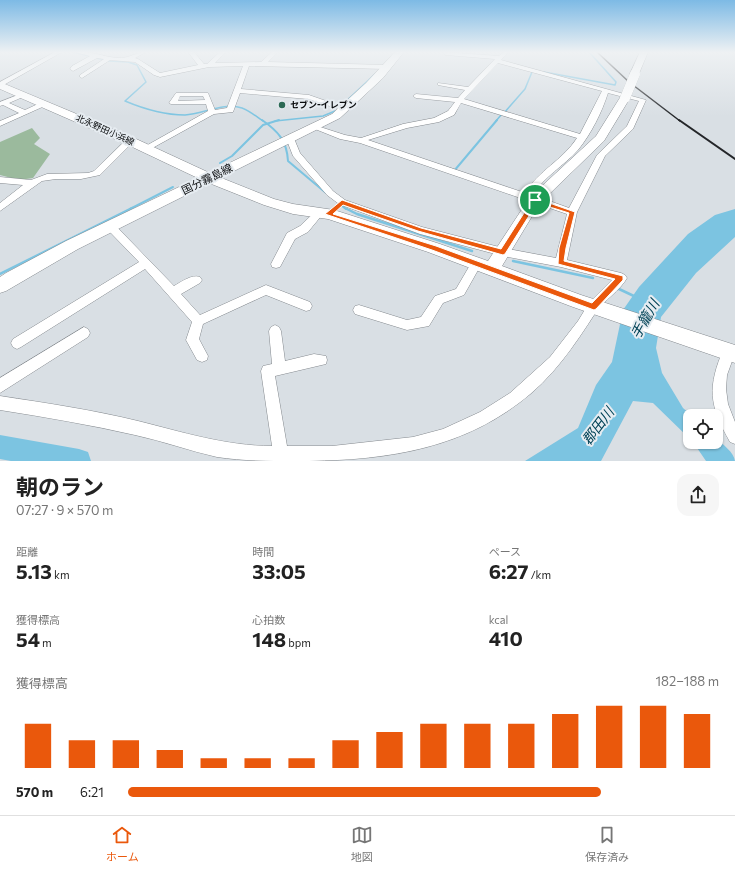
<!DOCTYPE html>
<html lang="ja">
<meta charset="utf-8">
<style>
:root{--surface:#fff;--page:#f6f6f6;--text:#222;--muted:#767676;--line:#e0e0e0;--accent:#ea580c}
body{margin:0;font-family:Commissioner,"Noto Sans JP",sans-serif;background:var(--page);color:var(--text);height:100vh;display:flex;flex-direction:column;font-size:15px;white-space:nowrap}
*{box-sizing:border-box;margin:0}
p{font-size:13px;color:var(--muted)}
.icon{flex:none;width:22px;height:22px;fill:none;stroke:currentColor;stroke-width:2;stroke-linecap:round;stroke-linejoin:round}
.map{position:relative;height:461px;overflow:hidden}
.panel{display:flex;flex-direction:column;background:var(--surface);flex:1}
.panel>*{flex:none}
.fabs{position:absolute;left:683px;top:409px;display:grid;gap:8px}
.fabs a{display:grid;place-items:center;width:40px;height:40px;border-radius:8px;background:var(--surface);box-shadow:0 1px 3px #0004;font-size:20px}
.pin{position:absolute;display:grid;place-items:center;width:34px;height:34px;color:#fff;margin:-17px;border:2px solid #fff;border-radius:50%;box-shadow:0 1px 4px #0007}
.round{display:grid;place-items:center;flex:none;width:42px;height:42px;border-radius:12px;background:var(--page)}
.overview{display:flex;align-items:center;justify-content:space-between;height:68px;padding:0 16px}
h1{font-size:22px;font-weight:700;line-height:30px}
.metrics{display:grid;grid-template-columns:repeat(3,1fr);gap:6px;height:68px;padding:4px 16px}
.metrics div{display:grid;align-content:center}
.metrics b{font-size:20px;font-weight:700}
.metrics small{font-size:11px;font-weight:400}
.metrics p{font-size:11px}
.chart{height:112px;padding:8px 16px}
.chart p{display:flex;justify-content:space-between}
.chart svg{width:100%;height:72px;margin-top:4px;stroke:var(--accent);stroke-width:6}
ul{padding:0 16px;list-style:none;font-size:13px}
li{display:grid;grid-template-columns:64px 48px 1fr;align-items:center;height:30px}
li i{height:10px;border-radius:5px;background:var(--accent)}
.tab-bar{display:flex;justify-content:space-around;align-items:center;height:56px;border-top:1px solid var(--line);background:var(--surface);font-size:11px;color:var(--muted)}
.tab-bar a{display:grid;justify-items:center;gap:2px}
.tab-bar .selected{color:var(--accent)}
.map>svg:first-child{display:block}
</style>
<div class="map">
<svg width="735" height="461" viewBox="0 0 735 461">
<rect width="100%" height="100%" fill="#d9dfe4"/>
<polygon fill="#9bba9d" points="32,128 40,138 34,144 50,154 33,178 19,180 0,175 0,142"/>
<g fill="#7cc4e1">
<polygon points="735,209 735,237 696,273 661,317 656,348 662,373 683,408 692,416 690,416 690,439 653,403 633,401 601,461 525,461 578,428 596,385 612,362 623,310 639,287 688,234 715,215"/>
<path d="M716,438C722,444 734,452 735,461H706L693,442H716Z"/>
</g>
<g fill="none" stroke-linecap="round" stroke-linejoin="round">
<g stroke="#7cc4e1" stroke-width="1.5">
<path d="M73,52L109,61L128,62L137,65L146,82L125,101C144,109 164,115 185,115C203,114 224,102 242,108C250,111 257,117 263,121"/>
<polyline points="544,72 615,85 616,82 589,52"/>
<polyline points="342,105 375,74"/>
<polyline points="504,113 525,89 532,72"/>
<polyline points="275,121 323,116 335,111"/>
<polyline points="496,121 501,115"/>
</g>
<g stroke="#7cc4e1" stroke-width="2">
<path d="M262,120C278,131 287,141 288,161L326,193"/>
<polyline points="220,163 232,156 263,125 279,120"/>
<polyline points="454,171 497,120"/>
<polyline points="338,203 346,209"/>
<polyline points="130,209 173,187"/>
</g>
<g stroke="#7cc4e1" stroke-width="2.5">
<polyline points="345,208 357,214 472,251"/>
<polyline points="513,261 593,278"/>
<polyline points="0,274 132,208"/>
<polyline points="619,289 636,297"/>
</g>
<polygon fill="#7cc4e1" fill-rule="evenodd" points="0,435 79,449 88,452 91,461 11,461 0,459"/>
<g stroke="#84898e" stroke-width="1">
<g id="street">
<polygon points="55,52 62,52 0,87 0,82"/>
<path d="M75,52C90,50 103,57 118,58C128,59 136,52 146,52L135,58L138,59L160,73L198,65L188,52H194L204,64H207L220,52H226L215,63L261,62L272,52H278L268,62L388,65L391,67L388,69L249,66L241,89L309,95L349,109L345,111L308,99L240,93L233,112L214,114L147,151L143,149L144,147L208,111L206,104H171L169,103L176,93H208L215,110L227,108L243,66L209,67L160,77L154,75L135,62L110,60L82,78L80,77V75L104,59L97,58L73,71L70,69L72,66L90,56ZM180,96H203L205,100L178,101Z"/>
<path d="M443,52L499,56L503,52H509L501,60L646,100L633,129L605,156L577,212L567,260L621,273L625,275L627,278C620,291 604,300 596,312C574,346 552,379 519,403C453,453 374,461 295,461C269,461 243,461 217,457C190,451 163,441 135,435C91,425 45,417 0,410V396C46,403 93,410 138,421C182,432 226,446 272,446L261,371L263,366L272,364L269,331L271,327L275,325L279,327L281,331L285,361L314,354L326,356L327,360L326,364L275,376L287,446H332L413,437L443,429L480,412L510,393L550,357L578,321L589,303L612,280L561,267L503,256L420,234L339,204L327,195L293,156L286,138L287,136H293L300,153L333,191L345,200L422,227L503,248L556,258L567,214L360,143L340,139L310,127L314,125L345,135L361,138L403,124L434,118L448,111L455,102L416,98L413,96L416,94L458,98L465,90L438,85V83L468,87L495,59L446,55ZM498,63L602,91L580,134L464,99ZM608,93L639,101L627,126L597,155L569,208L533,195C544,176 564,166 578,150C591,134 602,112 608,93ZM461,103L577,138C563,160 538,171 525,193L368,140L407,128L439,122L454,115Z"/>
<polygon points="23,93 26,95 25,96 9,103 25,110 42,102 45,102 49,104 0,126 0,121 19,113 3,105 0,106 0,102"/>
<polygon points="127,139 133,139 134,141 100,175 81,179 56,179 42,181 0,211 0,203 23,185 0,183 0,177 31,180 47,174 88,173 94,171"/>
<polygon points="319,210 324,213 322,215 308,232 295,239 280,267 276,268 272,267 271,264 287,233 300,226 316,211"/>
<path d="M110,222L113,223L174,286C181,282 192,274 200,277L202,280L200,283L181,294L200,315L266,285L310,302L312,306L310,310L306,311L266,295L203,324L199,339L208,356L207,360L202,362L197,360L186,340L192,322L145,269L21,347L17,349L13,347L11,343L13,339L139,262L107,229L105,226L107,223Z"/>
<polygon points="477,259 481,260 482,263 464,295 443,303 429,326 407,330 355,314 353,310 355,306 359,305 407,320 421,317 435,296 456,289 473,260"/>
<polygon points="84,327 88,329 90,333 88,337 0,393 0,378"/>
<path d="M729,346L734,348L735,353L727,375L726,389L728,404L735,422V444L730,442C709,405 707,387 724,348Z"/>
</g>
</g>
<g stroke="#84898e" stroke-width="1">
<g id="secondary">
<polygon points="640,52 648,52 638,76 632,76 630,74"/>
<polygon points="0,82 134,138 214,175 274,199 293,204 334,210 440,244 488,261 530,197 596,136 621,96 629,96 630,98 604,141 540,203 502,266 581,295 735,345 735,363 573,307 428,252 328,219 293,214 264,205 204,181 126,144 0,89"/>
</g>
</g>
<g stroke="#84898e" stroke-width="1">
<polygon id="primary" points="395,52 404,52 383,78 340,118 78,249 6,291 0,293 0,277 6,273 66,241 332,114 366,83"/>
</g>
<use href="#street" fill="#fff" fill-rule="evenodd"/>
<use href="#secondary" fill="#fff" fill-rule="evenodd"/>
<use href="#primary" fill="#fff" fill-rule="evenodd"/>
<polyline stroke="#242629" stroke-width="1.5" points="597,52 629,82 680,121"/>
<polyline stroke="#242629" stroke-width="2" points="679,120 735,159"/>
<g stroke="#84898e" stroke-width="10" stroke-linecap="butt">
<polyline id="secondary-bridge" points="625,98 635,74"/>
</g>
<use href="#secondary-bridge" stroke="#fff" stroke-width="10"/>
</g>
<linearGradient id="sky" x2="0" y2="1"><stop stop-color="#7dbae5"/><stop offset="0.45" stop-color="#eef1f3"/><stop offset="1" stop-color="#eef1f3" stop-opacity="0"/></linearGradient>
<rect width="735" height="116" fill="url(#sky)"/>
<path fill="#ea580c" stroke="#fff" fill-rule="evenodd" d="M535,198L575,212L566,248L564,261L623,276V280L596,309L594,310L432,250L325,214L342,200L421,228L501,249L533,199ZM537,203L569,213L559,248L558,264L615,279L592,303L436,246L333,214L343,205L418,231L503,255L505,254Z"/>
<circle fill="#2d6a55" stroke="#e6ecf1" stroke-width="1.5" cx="282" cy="105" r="4"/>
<g text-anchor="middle" stroke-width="4" stroke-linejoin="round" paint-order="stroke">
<g font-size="9" font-weight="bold" fill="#0a0c0e" stroke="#e6ecf1" text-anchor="start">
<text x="290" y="108">セブン-イレブン</text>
</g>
<g font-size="9" fill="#0a0c0e" stroke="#e6ecf1">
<text transform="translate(105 130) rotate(24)" y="3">北永野田小浜線</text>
</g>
<g font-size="11" fill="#0a0c0e" stroke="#e6ecf1">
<text transform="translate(207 179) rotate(-26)" y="4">国分霧島線</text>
</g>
<g font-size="14" font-style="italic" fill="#004256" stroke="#e6ecf1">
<text transform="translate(645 319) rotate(-60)" y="5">手籠川</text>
<text transform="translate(598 426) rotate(-53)" y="5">郡田川</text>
</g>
</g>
</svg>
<div class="fabs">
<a><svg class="icon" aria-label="locate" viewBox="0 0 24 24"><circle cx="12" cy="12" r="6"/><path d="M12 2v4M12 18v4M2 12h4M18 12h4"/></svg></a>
</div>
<div class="pin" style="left:535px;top:200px;background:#1e9e55"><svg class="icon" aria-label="arrive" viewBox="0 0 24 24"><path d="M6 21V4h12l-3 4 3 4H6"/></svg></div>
</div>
<section class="panel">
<div class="overview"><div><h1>朝のラン</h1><p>07:27 · 9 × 570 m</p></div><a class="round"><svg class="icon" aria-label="share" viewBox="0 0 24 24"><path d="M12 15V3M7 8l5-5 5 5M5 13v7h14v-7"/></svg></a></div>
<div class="metrics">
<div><p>距離</p><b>5.13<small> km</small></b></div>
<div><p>時間</p><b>33:05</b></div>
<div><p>ペース</p><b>6:27<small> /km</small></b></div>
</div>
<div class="metrics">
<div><p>獲得標高</p><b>54<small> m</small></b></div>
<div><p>心拍数</p><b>148<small> bpm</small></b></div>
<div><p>kcal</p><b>410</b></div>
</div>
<div class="chart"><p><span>獲得標高</span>182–188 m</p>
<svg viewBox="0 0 160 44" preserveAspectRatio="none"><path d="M5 44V17M15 44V27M25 44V27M35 44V33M45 44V38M55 44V38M65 44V38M75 44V27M85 44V22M95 44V17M105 44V17M115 44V17M125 44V11M135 44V6M145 44V6M155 44V11"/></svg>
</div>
<ul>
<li><b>570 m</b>6:21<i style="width:80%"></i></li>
</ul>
</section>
<nav class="tab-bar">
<a class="selected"><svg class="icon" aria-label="home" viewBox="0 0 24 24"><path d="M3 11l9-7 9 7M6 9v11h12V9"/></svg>ホーム</a>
<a><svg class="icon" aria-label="map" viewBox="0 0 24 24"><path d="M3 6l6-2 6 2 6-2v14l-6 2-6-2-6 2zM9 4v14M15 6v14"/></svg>地図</a>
<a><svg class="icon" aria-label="saved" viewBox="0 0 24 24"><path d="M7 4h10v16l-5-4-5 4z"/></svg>保存済み</a>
</nav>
